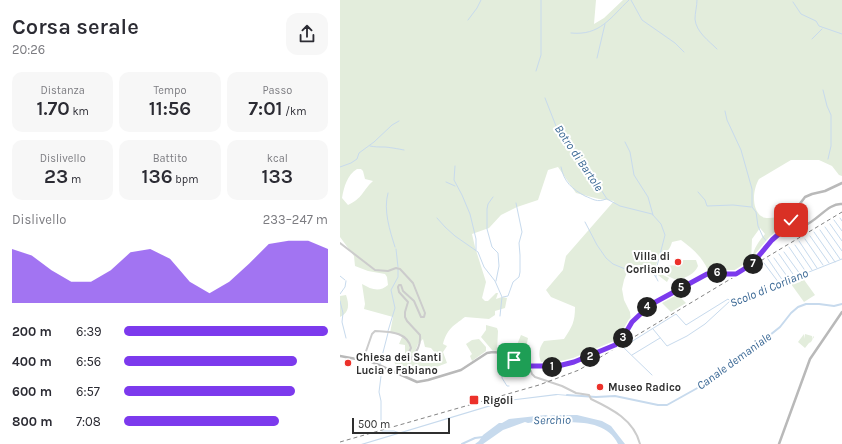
<!DOCTYPE html>
<html lang="it">
<meta charset="utf-8">
<style>
:root{--surface:#fff;--page:#f7f7f7;--text:#2b2b33;--muted:#7c7c81;--accent:#7c3aed}
body{margin:0;font-family:Karla,sans-serif;background:var(--page);color:var(--text);height:100vh;display:flex;flex-direction:column;font-size:15px;white-space:nowrap}
*{box-sizing:border-box;margin:0}
p{font-size:13px;color:var(--muted)}
.icon{flex:none;width:22px;height:22px;fill:none;stroke:currentColor;stroke-width:2;stroke-linecap:round;stroke-linejoin:round}
.map{position:relative;flex:1;overflow:hidden}
.details{display:flex;flex-direction:column;background:var(--surface);width:340px}
.details>*{flex:none}
.scale{position:absolute;left:12px;bottom:10px;width:98px;box-sizing:border-box;padding-left:4px;border:2px solid #2f2f2f;border-top:0;font-size:11px;line-height:14px;white-space:nowrap;color:#2f2f2f;-webkit-text-stroke:3px #fff;paint-order:stroke}
.pin{position:absolute;display:grid;place-items:center;width:34px;height:34px;color:#fff;margin:-17px;border-radius:8px;box-shadow:0 2px 6px #0006}
.km{position:absolute;width:20px;height:20px;margin:-10px;border-radius:50%;background:#222;color:#fff;font-size:11px;line-height:20px;text-align:center}
.round{display:grid;place-items:center;flex:none;width:42px;height:42px;border-radius:12px;background:var(--page)}
.headline{display:flex;align-items:center;justify-content:space-between;height:68px;padding:0 12px}
h1{font-size:22px;font-weight:600;line-height:30px}
.stats{display:grid;grid-template-columns:repeat(3,1fr);gap:6px;height:68px;padding:4px 12px}
.stats div{display:grid;align-content:center;border-radius:10px;background:var(--page);text-align:center}
.stats b{font-size:20px;font-weight:600}
.stats small{font-size:11px;font-weight:400}
.stats p{font-size:11px}
.chart{height:112px;padding:8px 12px}
.chart p{display:flex;justify-content:space-between}
.chart svg{width:100%;height:72px;margin-top:4px;fill:var(--accent);opacity:.7}
ul{padding:0 12px;list-style:none;font-size:13px}
li{display:grid;grid-template-columns:64px 48px 1fr;align-items:center;height:30px}
li i{height:10px;border-radius:5px;background:var(--accent)}
main{display:flex;flex:1;min-height:0}
.map>svg:first-child{display:block}
</style>
<main>
<section class="details">
<div class="headline"><div><h1>Corsa serale</h1><p>20:26</p></div><a class="round"><svg class="icon" aria-label="share" viewBox="0 0 24 24"><path d="M12 15V3M7 8l5-5 5 5M5 13v7h14v-7"/></svg></a></div>
<div class="stats">
<div><p>Distanza</p><b>1.70<small> km</small></b></div>
<div><p>Tempo</p><b>11:56</b></div>
<div><p>Passo</p><b>7:01<small> /km</small></b></div>
</div>
<div class="stats">
<div><p>Dislivello</p><b>23<small> m</small></b></div>
<div><p>Battito</p><b>136<small> bpm</small></b></div>
<div><p>kcal</p><b>133</b></div>
</div>
<div class="chart"><p><span>Dislivello</span>233–247 m</p>
<svg viewBox="0 0 160 44" preserveAspectRatio="none"><path d="M0 44V11L10 15L20 24L30 31L40 31L50 24L60 13L70 11L80 17L90 31L100 38L110 31L120 20L130 8L140 6L150 6L160 11V44z"/></svg>
</div>
<ul>
<li><b>200 m</b>6:39<i style="width:100%"></i></li>
<li><b>400 m</b>6:56<i style="width:85%"></i></li>
<li><b>600 m</b>6:57<i style="width:84%"></i></li>
<li><b>800 m</b>7:08<i style="width:76%"></i></li>
</ul>
</section>
<div class="map">
<svg width="502" height="444" viewBox="0 0 502 444">
<rect width="100%" height="100%" fill="#fff"/>
<g fill="#e3eddc" fill-rule="evenodd">
<path d="M0,0H256L254,24L264,18L283,0H502V176L499,175L492,166L479,160H451L419,179C413,189 411,208 421,216C425,219 431,218 437,217L446,224L437,231L435,236L413,262C411,252 418,242 425,234L420,228L412,239L411,263C391,274 390,274 368,270C362,257 352,248 341,240L332,242C329,254 320,255 316,265L321,274L329,278L327,282L314,272L311,265H290L284,280L282,289L284,300L290,312L291,322L281,340L273,345L237,360L228,362L219,361L201,362C198,354 199,348 204,341L224,339C232,327 235,322 235,307L211,297L206,290L223,270L226,256L274,201L259,199L236,193L218,167L208,170L198,200L177,207L161,215L149,228L132,234L135,247L146,282L142,298L145,301H148L156,293H158L156,299L162,297L167,298L165,308L155,311V315L149,319L125,317C113,326 107,329 103,344L107,346L103,352L107,363L78,374L71,373L56,366L54,361L65,359V345L59,344L62,337L57,334L50,333L53,317L24,309L25,304L22,284C31,289 39,293 48,285L47,277L45,274L28,271L15,266L14,256L0,237ZM17,169H21L23,171L25,179L33,181C23,190 22,199 8,205L2,198C4,187 7,175 17,169ZM83,339L85,347L91,348L96,354L82,360L75,352L78,344Z"/>
<path d="M343,260H356L358,266C355,274 345,278 338,280C329,278 324,274 320,266L342,265Z"/>
<polygon points="462,277 475,295 464,302 451,284"/>
<polygon points="335,292 346,303 331,312 320,301"/>
<path d="M6,295C9,304 10,312 0,317V296Z"/>
<polygon points="146,325 157,328 158,331 157,351 152,350 141,337 146,330"/>
<polygon points="464,334 464,339 465,334 472,336 472,340 473,336 474,337 471,342 469,343 465,348 458,342"/>
<polygon points="181,335 188,338 184,358 179,356 182,349 176,347"/>
<polygon points="139,339 146,347 146,351 132,361 130,356 132,354 126,344 132,340"/>
</g>
<g fill="#c7daed">
<polygon points="216,394 229,395 229,396 218,395 168,401 25,444 21,444 167,400"/>
<path d="M206,415L208,416L207,418H209V416L214,415H237L262,421L271,426L285,444H278C266,419 233,422 210,423C203,423 195,422 188,423L185,422L163,430L143,444H135L139,441L143,435L159,423H162L169,419Z"/>
</g>
<g fill="none" stroke-linecap="round" stroke-linejoin="round">
<g stroke="#c7daed" stroke-width="1">
<polyline points="291,0 302,20 335,43 344,52"/>
<path d="M357,0C357,6 355,13 355,19C356,32 369,41 377,49"/>
<polyline points="453,2 461,14 476,21 479,26 502,34"/>
<polyline points="128,20 137,8 141,0"/>
<path d="M231,33C260,36 270,18 289,0"/>
<polyline points="472,39 482,29"/>
<polyline points="257,58 265,24"/>
<polyline points="196,71 201,55 201,0"/>
<polyline points="483,90 487,106 491,115 491,146 488,159"/>
<polyline points="205,98 216,126 237,154 242,163 249,171 267,199 280,206 312,214 321,224 325,235 316,270 316,277"/>
<polyline points="385,111 387,120 401,150 412,189 412,207 416,212 418,226 423,237 428,243"/>
<polyline points="285,142 290,152 294,175 308,197 313,215"/>
<path d="M30,146C35,147 38,147 44,147C48,147 59,149 64,150"/>
<polyline points="115,166 114,180 122,195 130,214 136,239 136,250"/>
<polyline points="0,167 11,163 17,159 19,153 34,142 52,125 59,121"/>
<path d="M221,167C224,182 232,189 245,196C253,199 257,203 266,199"/>
<polyline points="106,182 115,186"/>
<polyline points="358,192 365,200 367,206 393,205 411,207"/>
<path d="M48,193C43,210 50,231 55,247"/>
<polyline points="153,197 148,204 147,209 147,229 152,247 158,253 159,266 156,281"/>
<polyline points="97,218 105,227 115,236 138,252 144,267 155,281 162,297 160,316"/>
<polyline points="500,218 502,221"/>
<polyline points="494,220 502,231"/>
<path d="M245,222L257,245L266,258L273,264L295,273L298,270H310C313,274 316,276 318,281"/>
<polyline points="490,224 502,241"/>
<polyline points="485,227 502,251"/>
<polyline points="480,230 500,259"/>
<polyline points="474,232 495,262"/>
<polyline points="470,236 489,263"/>
<polyline points="465,239 483,265"/>
<polyline points="459,241 477,268"/>
<polyline points="455,245 472,270"/>
<polyline points="449,247 466,272"/>
<polyline points="56,249 58,267"/>
<polyline points="444,252 460,274"/>
<polyline points="439,254 455,277"/>
<polyline points="434,258 449,279"/>
<polyline points="428,259 443,281"/>
<polyline points="424,263 439,283"/>
<polyline points="0,276 5,280"/>
<polyline points="0,294 5,287 6,281"/>
<polyline points="163,297 168,296 173,282 179,277 180,272 180,255 179,243 182,232 176,203"/>
<polyline points="0,301 3,313 2,322 6,338"/>
<polyline points="313,329 327,346 347,336 365,324 390,301 431,287 502,259"/>
<polyline points="48,331 55,308 51,290 58,277 58,269"/>
<polyline points="292,355 320,338"/>
<polyline points="162,358 162,378 167,386 169,386"/>
<polyline points="40,364 48,333"/>
<polyline points="312,375 283,347 336,314 346,325 388,299 390,301"/>
<polyline points="169,400 169,396 172,395 172,394"/>
<polyline points="41,429 41,401 39,392 42,368"/>
<polyline points="42,431 54,431 60,433"/>
</g>
<g stroke="#c7daed" stroke-width="2">
<polyline points="227,395 256,397 275,396 318,405 327,405 370,381 405,355 440,327 451,313 458,307 466,304 479,304 494,306 502,304"/>
<polyline points="122,444 135,438 143,437"/>
</g>
<g stroke="#ccc" stroke-width="2">
<path d="M0,243L35,270L48,271L56,268L60,269L73,283L85,313L84,317H81L74,301L63,291L61,285H59L58,287L59,292L68,302L65,312V317L67,321L80,335C81,345 77,351 71,359L68,360L67,356L71,348C67,331 49,332 35,331L32,334L23,360"/>
<path d="M189,366L192,374L195,377L222,386L236,393L249,395L251,399C272,409 294,420 300,444"/>
</g>
<g stroke="#b9b9b9" stroke-width="2.5">
<path d="M450,223C469,237 484,202 502,204"/>
<polyline points="0,356 32,362 77,382 88,380 121,370 147,353 153,352 163,353 191,367 216,367 234,362 253,356 278,344 284,337 292,322 308,306 336,290 367,274 375,273 393,275 399,273 412,264 432,240 448,225 456,209 465,197 472,194 485,191 502,183"/>
<polyline points="439,444 470,359 502,312"/>
</g>
<polyline stroke="#848484" stroke-width="1" stroke-dasharray="4 3" stroke-linecap="butt" points="0,442 199,385 239,370 502,212"/>
</g>
<g fill="none" stroke-linecap="round" stroke-linejoin="round">
<g stroke="#fff" stroke-width="8">
<polyline id="route" points="174,360 189,366 218,366 234,362 275,345 282,339 292,322 310,305 367,274 396,274 412,264 432,240 448,226 451,220"/>
</g>
<use href="#route" stroke="#7c3aed" stroke-width="5"/>
</g>
<g fill="#ec312a" stroke="#fff" stroke-width="1.5">
<circle cx="338" cy="262" r="4"/>
<circle cx="8" cy="363" r="4"/>
<circle cx="260" cy="387" r="4"/>
<rect x="129" y="395" width="10" height="10" rx="2"/>
</g>
<g text-anchor="middle" stroke-width="4" stroke-linejoin="round" paint-order="stroke">
<g font-size="11" font-weight="bold" fill="#2f2f2f" stroke="#fff" text-anchor="start">
<text x="330" y="260" text-anchor="end">Villa di<tspan x="330" dy="13">Corliano</tspan></text>
<text x="16" y="361">Chiesa dei Santi<tspan x="16" dy="13">Lucia e Fabiano</tspan></text>
<text x="268" y="391">Museo Radico</text>
<text x="143" y="404">Rigoli</text>
</g>
<g font-size="12" font-style="italic" fill="#396794" stroke="#fff">
<text transform="translate(239 158) rotate(56)" y="4">Botro di Bartole</text>
<text transform="translate(429 288) rotate(-22)" y="4">Scolo di Corliano</text>
<text transform="translate(394 361) rotate(-36)" y="4">Canale demaniale</text>
<text transform="translate(212 420) rotate(-1)" y="4">Serchio</text>
</g>
</g>
</svg>
<div class="scale">500 m</div>
<div class="pin" style="left:174px;top:360px;background:#1e9e55"><svg class="icon" aria-label="arrive" viewBox="0 0 24 24"><path d="M6 21V4h12l-3 4 3 4H6"/></svg></div>
<div class="pin" style="left:451px;top:220px;background:#d93025"><svg class="icon" aria-label="check" viewBox="0 0 24 24"><path d="M5 12l5 5 9-10"/></svg></div>
<b class="km" style="left:212px;top:367px">1</b>
<b class="km" style="left:250px;top:357px">2</b>
<b class="km" style="left:283px;top:338px">3</b>
<b class="km" style="left:307px;top:307px">4</b>
<b class="km" style="left:341px;top:288px">5</b>
<b class="km" style="left:377px;top:273px">6</b>
<b class="km" style="left:413px;top:264px">7</b>
</div>
</main>
